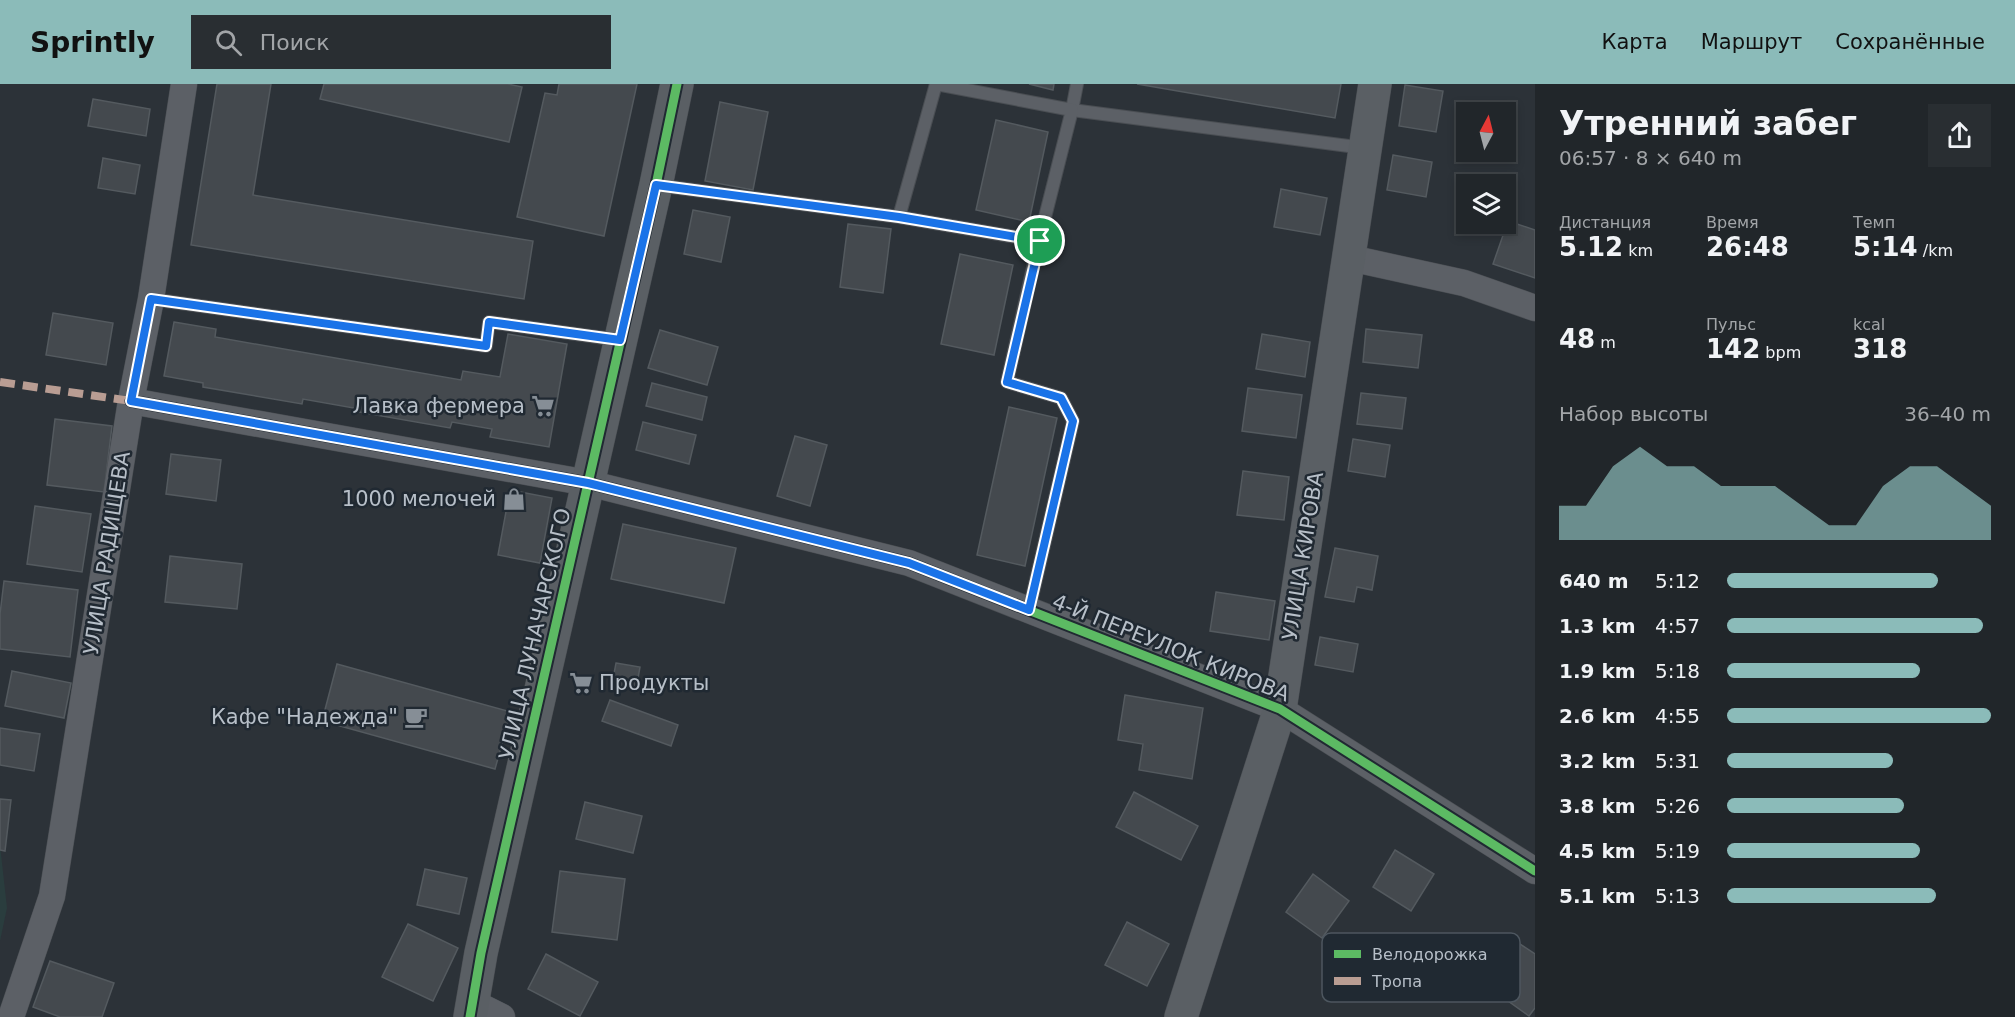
<!DOCTYPE html>
<html lang="ru">
<meta charset="utf-8">
<style>
:root{--surface:#21262a;--page:#292e32;--text:#f1f3f6;--muted:#a2a5a8;--line:#3e4347;--accent:#8bbbb9}
body{margin:0;font-family:"DejaVu Sans",sans-serif;background:var(--page);color:var(--text);height:100vh;display:flex;flex-direction:column;font-size:22px;white-space:nowrap}
*{box-sizing:border-box;margin:0}
p{font-size:20px;color:var(--muted)}
.icon{flex:none;width:33px;height:33px;fill:none;stroke:currentColor;stroke-width:2;stroke-linecap:round;stroke-linejoin:round}
.map{position:relative;flex:1;overflow:hidden}
.sheet{display:flex;flex-direction:column;background:var(--surface);width:480px}
.sheet>*{flex:none}
.needle{width:39px;rotate:7deg}
.buttons{position:absolute;left:1456px;top:18px;display:grid;gap:12px}
.buttons a{display:grid;place-items:center;width:60px;height:60px;border-radius:0px;background:var(--surface);box-shadow:0 3px 9px #0003,0 0 0 2px var(--line);font-size:30px}
.pin{position:absolute;display:grid;place-items:center;width:51px;height:51px;color:#fff;margin:-26px;border:3px solid #fff;border-radius:50%;box-shadow:0 2px 6px #0007}
.round{display:grid;place-items:center;flex:none;width:63px;height:63px;border-radius:0px;background:var(--page)}
.head{display:flex;align-items:center;justify-content:space-between;height:102px;padding:0 24px}
h1{font-size:33px;font-weight:700;line-height:45px}
.stats{display:grid;grid-template-columns:repeat(3,1fr);gap:9px;height:102px;padding:6px 24px}
.stats div{display:grid;align-content:center}
.stats b{font-size:26px;font-weight:700}
.stats small{font-size:16px;font-weight:400}
.stats p{font-size:16px}
.chart{height:168px;padding:12px 24px}
.chart p{display:flex;justify-content:space-between}
.chart svg{width:100%;height:108px;margin-top:6px;fill:var(--accent);opacity:.7}
ul{padding:0 24px;list-style:none;font-size:20px}
li{display:grid;grid-template-columns:96px 72px 1fr;align-items:center;height:45px}
li i{height:15px;border-radius:8px;background:var(--accent)}
header{display:flex;align-items:center;gap:36px;box-sizing:border-box;height:84px;padding:0 30px;background:var(--accent);color:#111}
header strong{font-size:28px}
nav{display:flex;gap:33px;margin-inline-start:auto;font-size:21px}
.search{width:420px;height:54px;background:var(--page);display:flex;align-items:center;gap:15px;box-sizing:border-box;padding:0 21px;border-radius:0px;color:var(--muted);font-size:22px}
main{display:flex;flex:1;min-height:0}
.map>svg:first-child{display:block}
</style>
<header>
<strong>Sprintly</strong>
<div class="search"><svg class="icon" aria-label="search" viewBox="0 0 24 24"><circle cx="10" cy="10" r="6"/><path d="M15 15l6 6"/></svg>Поиск</div>
<nav><a>Карта</a><a>Маршрут</a><a>Сохранённые</a></nav>
</header>
<main>
<div class="map">
<svg width="1535" height="933" viewBox="0 0 1535 933">
<rect width="100%" height="100%" fill="#2c3238"/>
<polygon fill="#2a3d3e" points="0,761 7,824 0,857"/>
<g fill="#44494e" stroke="#545a5f" stroke-width="1.5">
<polygon points="217,0 271,0 253,111 533,157 524,215 191,161"/>
<polygon points="324,0 508,0 522,3 509,58 320,15"/>
<polygon points="559,0 637,0 604,152 517,133 545,9 557,11"/>
<polygon points="1029,0 1054,0 1053,6"/>
<polygon points="1137,0 1341,0 1335,34"/>
<polygon points="1405,1 1443,7 1436,48 1399,42"/>
<polygon points="93,15 150,25 146,52 88,42"/>
<polygon points="720,18 768,28 753,106 705,97"/>
<polygon points="996,36 1048,48 1029,138 976,126"/>
<polygon points="1393,71 1432,78 1426,113 1387,106"/>
<polygon points="103,74 140,81 135,110 98,104"/>
<polygon points="1281,105 1327,114 1320,151 1274,143"/>
<polygon points="693,126 730,133 721,178 684,170"/>
<polygon points="1508,137 1535,146 1535,194 1493,180"/>
<polygon points="848,140 891,145 883,209 840,203"/>
<polygon points="960,170 1013,181 994,271 941,260"/>
<polygon points="53,229 113,239 106,281 46,271"/>
<polygon points="174,238 216,245 215,253 461,296 463,287 500,293 508,250 567,260 549,363 490,353 492,345 452,338 450,344 353,327 354,324 303,315 302,320 203,303 203,299 164,292"/>
<polygon points="1366,245 1422,251 1418,284 1363,278"/>
<polygon points="660,246 718,263 707,301 648,284"/>
<polygon points="1262,250 1310,258 1305,293 1256,285"/>
<polygon points="652,299 707,313 702,336 646,322"/>
<polygon points="1248,304 1302,311 1296,354 1242,347"/>
<polygon points="1361,309 1406,314 1402,345 1357,340"/>
<polygon points="1009,323 1057,334 1025,482 977,471"/>
<polygon points="55,335 112,342 104,408 47,401"/>
<polygon points="643,338 696,351 689,380 636,366"/>
<polygon points="795,352 827,361 810,422 777,412"/>
<polygon points="1353,355 1390,361 1385,393 1348,387"/>
<polygon points="171,370 221,376 216,417 166,410"/>
<polygon points="1243,387 1289,393 1284,436 1237,431"/>
<polygon points="510,406 552,414 540,479 498,471"/>
<polygon points="35,422 91,430 82,488 27,480"/>
<polygon points="623,440 736,464 724,519 611,495"/>
<polygon points="1335,464 1378,472 1372,506 1357,503 1354,518 1325,513"/>
<polygon points="170,472 242,480 237,525 165,518"/>
<polygon points="4,497 78,506 70,573 0,565 0,530"/>
<polygon points="1216,508 1275,517 1269,556 1210,547"/>
<polygon points="1320,553 1358,560 1353,588 1315,581"/>
<polygon points="616,579 640,583 636,605 612,600"/>
<polygon points="337,580 511,628 495,685 322,637"/>
<polygon points="12,587 71,599 64,634 5,622"/>
<polygon points="1125,611 1203,624 1192,695 1139,686 1143,660 1118,656"/>
<polygon points="610,616 678,641 671,662 602,637"/>
<polygon points="0,644 40,650 34,687 0,681"/>
<polygon points="1134,708 1198,742 1181,776 1116,743"/>
<polygon points="0,715 11,716 5,767 0,766"/>
<polygon points="585,718 642,732 633,769 576,755"/>
<polygon points="1395,766 1434,790 1411,827 1373,803"/>
<polygon points="425,785 467,794 459,830 417,821"/>
<polygon points="560,787 625,795 617,856 552,848"/>
<polygon points="1313,790 1349,817 1322,854 1286,828"/>
<polygon points="1127,838 1169,860 1147,902 1105,881"/>
<polygon points="408,840 458,864 433,917 382,893"/>
<polygon points="1514,856 1535,870 1535,924 1529,932 1483,899"/>
<polygon points="546,870 598,898 580,932 528,905"/>
<polygon points="50,877 114,899 102,933 60,933 33,923"/>
</g>
<g fill="none" stroke-linecap="round" stroke-linejoin="round">
<g stroke="#4a4e53" stroke-width="14">
<g id="lane">
<polyline points="1077,0 1072,26 1364,64"/>
<polyline points="656,101 899,133 936,0 1072,26 1039,157 899,133"/>
<polyline points="151,215 486,262 489,238 619,256"/>
<polyline points="1029,526 1073,337 1061,314 1007,298 1039,157"/>
</g>
</g>
<g stroke="#4a4e53" stroke-width="27">
<g id="street">
<polyline points="1350,174 1464,199 1535,224"/>
<polyline points="131,317 588,399 909,479 1280,625 1535,787"/>
<polyline points="474,919 502,933"/>
<polyline points="11,933 52,812 131,317 151,215 184,0"/>
</g>
</g>
<g stroke="#4a4e53" stroke-width="34">
<g id="secondary">
<polyline points="470,933 481,869 656,101 677,0"/>
<polyline points="1181,933 1280,625 1375,0"/>
</g>
</g>
<use href="#lane" stroke="#5c6066" stroke-width="12"/>
<use href="#street" stroke="#5c6066" stroke-width="26"/>
<use href="#secondary" stroke="#5a5f64" stroke-width="33"/>
<polyline stroke="#b99d93" stroke-width="8" stroke-dasharray="15 8" stroke-linecap="butt" points="0,298 131,317"/>
<g stroke="#202932" stroke-width="13">
<g id="cycleway">
<polyline points="131,317 588,399 909,479 1280,625 1535,787"/>
<polyline points="470,933 481,869 656,101 677,0"/>
</g>
</g>
<use href="#cycleway" stroke="#5cba63" stroke-width="9"/>
</g>
<g fill="none" stroke-linecap="round" stroke-linejoin="round">
<g stroke="#fff" stroke-width="12">
<polygon id="route" points="656,101 899,133 1040,157 1007,298 1061,314 1073,337 1029,526 909,479 588,399 131,317 151,215 486,262 489,238 620,256"/>
</g>
<use href="#route" stroke="#1a73e8" stroke-width="8"/>
</g>
<defs>
<g id="supermarket-bare" transform="scale(1.8)"><path d="M-6-5.5h2.5l.6 2H6L4.5 2H-2.5L-4.4-4H-6ZM-1.5 3.2a1.3 1.3 0 1 0 .1 0ZM3 3.2a1.3 1.3 0 1 0 .1 0Z" fill="#868e96" stroke="#202932" stroke-width="2.5" paint-order="stroke"/></g>
<g id="shop-bare" transform="scale(1.8)"><path d="M-5-2.5h2.3a2.7 3.5 0 0 1 5.4 0H5L5.5 6h-11ZM-1.5-2.5h3a1.5 2.3 0 0 0-3 0Z" fill="#868e96" stroke="#202932" stroke-width="2.5" paint-order="stroke"/></g>
<g id="cafe-bare" transform="scale(1.8)"><path d="M-5.5-4.5H6V0H3Q3 3.5 0 3.5H-2.5Q-5.5 3.5-5.5 0ZM3-3.2v2h1.7v-2ZM-6 4.5H4V6H-6Z" fill="#868e96" stroke="#202932" stroke-width="2.5" paint-order="stroke"/></g>
</defs>
<g fill-rule="evenodd">
<use href="#supermarket-bare" x="543" y="322"/>
<use href="#shop-bare" x="514" y="415"/>
<use href="#supermarket-bare" x="581" y="599"/>
<use href="#cafe-bare" x="416" y="633"/>
</g>
<g text-anchor="middle" stroke-width="5" stroke-linejoin="round" paint-order="stroke">
<g font-size="21" fill="#b7bfc8" stroke="#202932" text-anchor="end">
<text x="525" y="329">Лавка фермера</text>
<text x="496" y="422">1000 мелочей</text>
<text x="599" y="606" text-anchor="start">Продукты</text>
<text x="398" y="640">Кафе "Надежда"</text>
</g>
<g font-size="21" fill="#b7bfc8" stroke="#202932">
<text transform="translate(107 469) rotate(-81)" y="7">УЛИЦА РАДИЩЕВА</text>
<text transform="translate(1303 472) rotate(-81)" y="7">УЛИЦА КИРОВА</text>
<text transform="translate(535 550) rotate(-77)" y="7">УЛИЦА ЛУНАЧАРСКОГО</text>
<text transform="translate(1171 564) rotate(22)" y="7">4-Й ПЕРЕУЛОК КИРОВА</text>
</g>
</g>
<rect x="1322" y="849" width="198" height="69" rx="9" fill="#202932" stroke="#4d565f" stroke-width="1.5"/>
<rect x="1334" y="866" width="27" height="8" fill="#5cba63"/>
<rect x="1334" y="893" width="27" height="8" fill="#b99d93"/>
<g font-size="16" fill="#b7bfc8">
<text x="1372" y="876">Велодорожка</text>
<text x="1372" y="903">Тропа</text>
</g>
</svg>
<div class="buttons">
<a><svg class="needle" viewBox="-14 -14 28 28"><path d="M0-13l5 13h-10z" fill="#e53935"/><path d="M0 13l5-13h-10z" fill="#a2a5a8"/></svg></a>
<a><svg class="icon" aria-label="layers" viewBox="0 0 24 24"><path d="M12 4l9 5-9 5-9-5zM3 14l9 5 9-5"/></svg></a>
</div>
<div class="pin" style="left:1040px;top:157px;background:#1e9e55"><svg class="icon" aria-label="arrive" viewBox="0 0 24 24"><path d="M6 21V4h12l-3 4 3 4H6"/></svg></div>
</div>
<section class="sheet">
<div class="head"><div><h1>Утренний забег</h1><p>06:57 · 8 × 640 m</p></div><a class="round"><svg class="icon" aria-label="share" viewBox="0 0 24 24"><path d="M12 15V3M7 8l5-5 5 5M5 13v7h14v-7"/></svg></a></div>
<div class="stats">
<div><p>Дистанция</p><b>5.12<small> km</small></b></div>
<div><p>Время</p><b>26:48</b></div>
<div><p>Темп</p><b>5:14<small> /km</small></b></div>
</div>
<div class="stats">
<div><b>48<small> m</small></b></div>
<div><p>Пульс</p><b>142<small> bpm</small></b></div>
<div><p>kcal</p><b>318</b></div>
</div>
<div class="chart"><p><span>Набор высоты</span>36–40 m</p>
<svg viewBox="0 0 160 44" preserveAspectRatio="none"><path d="M0 44V30L10 30L20 14L30 6L40 14L50 14L60 22L70 22L80 22L90 30L100 38L110 38L120 22L130 14L140 14L150 22L160 30V44z"/></svg>
</div>
<ul>
<li><b>640 m</b>5:12<i style="width:80%"></i></li>
<li><b>1.3 km</b>4:57<i style="width:97%"></i></li>
<li><b>1.9 km</b>5:18<i style="width:73%"></i></li>
<li><b>2.6 km</b>4:55<i style="width:100%"></i></li>
<li><b>3.2 km</b>5:31<i style="width:63%"></i></li>
<li><b>3.8 km</b>5:26<i style="width:67%"></i></li>
<li><b>4.5 km</b>5:19<i style="width:73%"></i></li>
<li><b>5.1 km</b>5:13<i style="width:79%"></i></li>
</ul>
</section>
</main>
